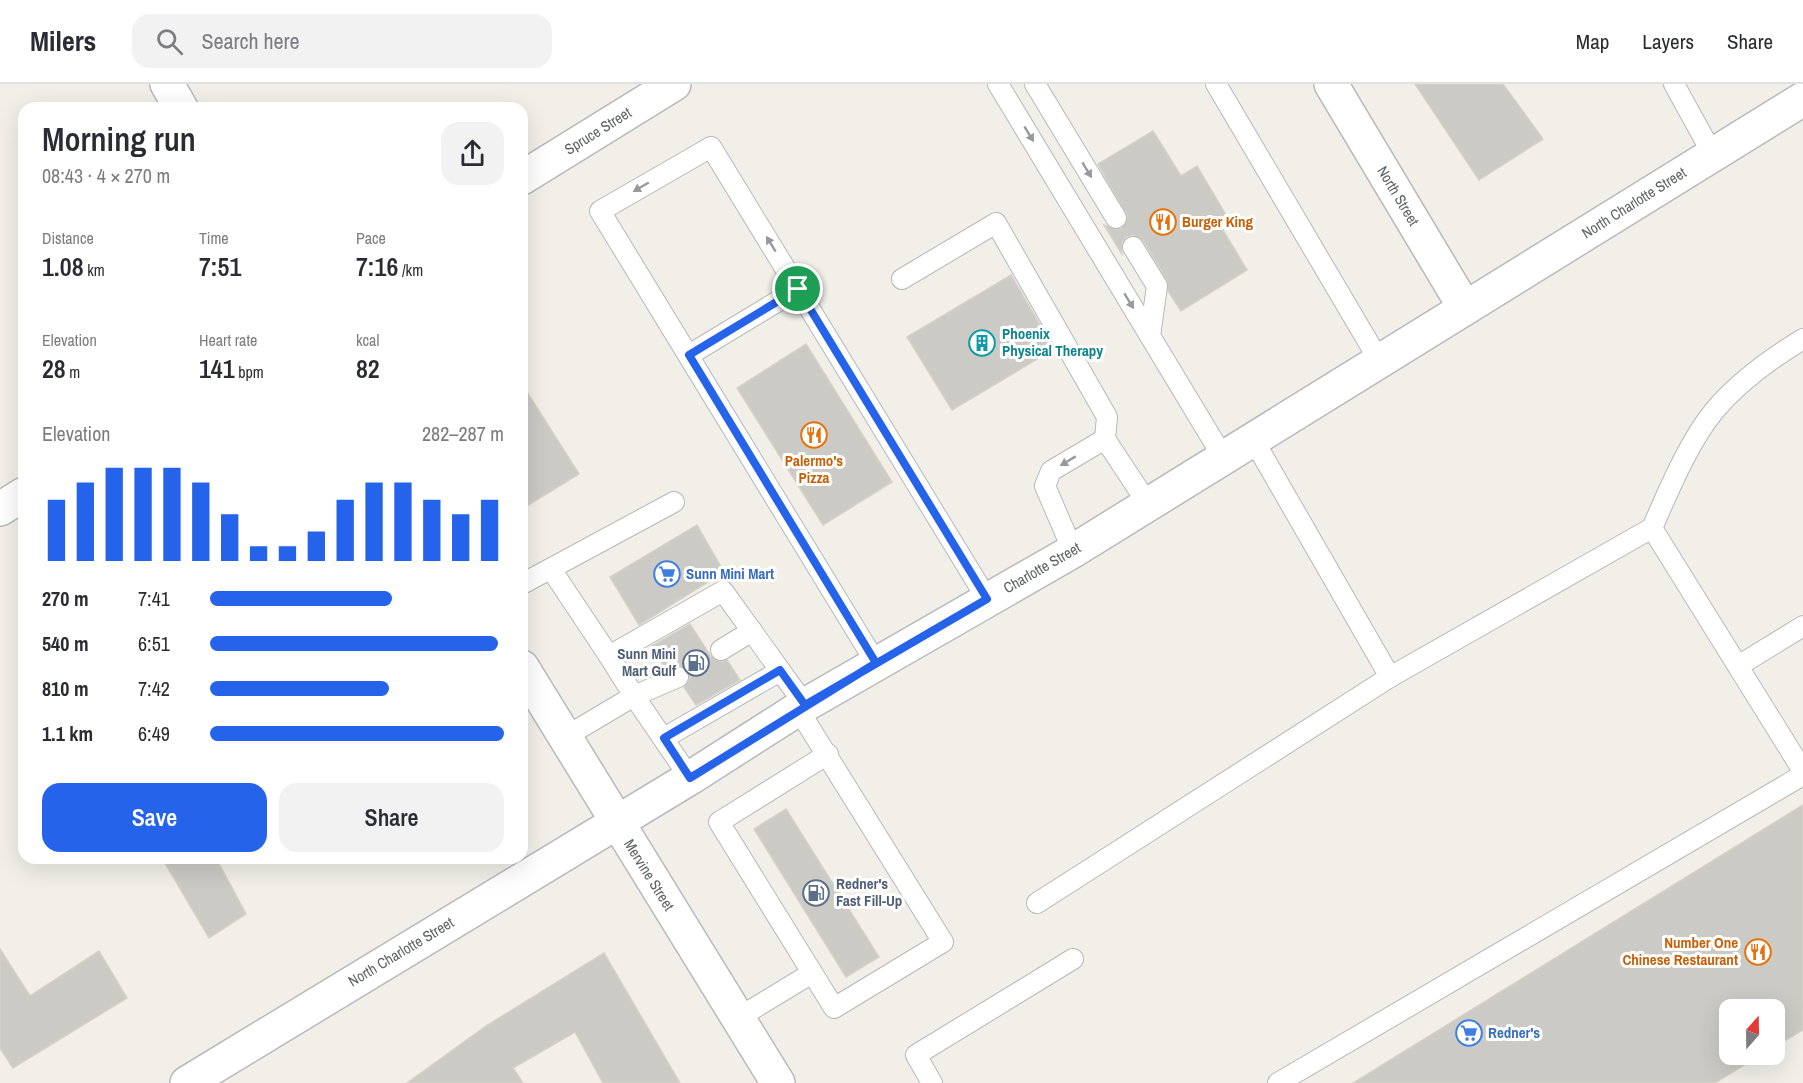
<!DOCTYPE html>
<meta charset="utf-8">
<style>
:root{--surface:#fff;--page:#f2f2f3;--text:#2b2b33;--muted:#7c7c81;--line:#e1e1e2;--accent:#2563eb}
body{margin:0;font-family:"Archivo Narrow",sans-serif;background:var(--page);color:var(--text);height:100vh;display:flex;flex-direction:column;font-size:22px;white-space:nowrap}
*{box-sizing:border-box;margin:0}
p{font-size:20px;color:var(--muted)}
.icon{flex:none;width:33px;height:33px;fill:none;stroke:currentColor;stroke-width:2;stroke-linecap:round;stroke-linejoin:round}
.map{position:relative;flex:1;overflow:hidden}
.side{position:absolute;left:18px;top:18px;width:510px;height:762px;display:flex;flex-direction:column;background:var(--surface);border-radius:18px;box-shadow:0 6px 24px #0002}
.side>*{flex:none}
.needle{width:39px;rotate:20deg}
.fabs{position:absolute;left:1719px;top:915px;display:grid;gap:12px}
.fabs a{display:grid;place-items:center;width:66px;height:66px;border-radius:12px;background:var(--surface);box-shadow:0 6px 24px #0002;font-size:30px}
.pin{position:absolute;display:grid;place-items:center;width:51px;height:51px;color:#fff;margin:-26px;border:3px solid #fff;border-radius:50%;box-shadow:0 2px 6px #0007}
.round{display:grid;place-items:center;flex:none;width:63px;height:63px;border-radius:18px;background:var(--page)}
.head{display:flex;align-items:center;justify-content:space-between;height:102px;padding:0 24px}
h1{font-size:33px;font-weight:600;line-height:45px}
.figures{display:grid;grid-template-columns:repeat(3,1fr);gap:9px;height:102px;padding:6px 24px}
.figures div{display:grid;align-content:center}
.figures b{font-size:26px;font-weight:600}
.figures small{font-size:16px;font-weight:400}
.figures p{font-size:16px}
.chart{height:168px;padding:12px 24px}
.chart p{display:flex;justify-content:space-between}
.chart svg{width:100%;height:108px;margin-top:6px;stroke:var(--accent);stroke-width:6}
.cta{display:flex;gap:12px;margin-top:auto;padding:12px 24px}
.cta a{flex:1;height:69px;border-radius:18px;background:var(--accent);color:#fff;font-size:24px;font-weight:600;line-height:69px;text-align:center}
.cta a+a{background:var(--page);color:var(--text)}
ul{padding:0 24px;list-style:none;font-size:20px}
li{display:grid;grid-template-columns:96px 72px 1fr;align-items:center;height:45px}
li i{height:15px;border-radius:8px;background:var(--accent)}
header{display:flex;align-items:center;gap:36px;box-sizing:border-box;height:84px;padding:0 30px;background:var(--surface);border-bottom:2px solid var(--line)}
header strong{font-size:28px}
nav{display:flex;gap:33px;margin-inline-start:auto;font-size:21px}
.search{width:420px;height:54px;background:var(--page);display:flex;align-items:center;gap:15px;box-sizing:border-box;padding:0 21px;border-radius:18px;color:var(--muted);font-size:22px}
.map>svg:first-child{display:block}
</style>
<header>
<strong>Milers</strong>
<div class="search"><svg class="icon" aria-label="search" viewBox="0 0 24 24"><circle cx="10" cy="10" r="6"/><path d="M15 15l6 6"/></svg>Search here</div>
<nav><a>Map</a><a>Layers</a><a>Share</a></nav>
</header>
<div class="map">
<svg width="1803" height="999" viewBox="0 0 1803 999">
<rect width="100%" height="100%" fill="#f1efe8"/>
<g fill="#cccac5" stroke="#d6d1c6" stroke-width="1.5">
<polygon points="1415,0 1503,0 1543,55 1479,96"/>
<polygon points="1153,47 1181,92 1197,82 1226,131 1217,136 1247,186 1181,227 1168,207 1167,196 1143,156 1133,151 1126,153 1122,158 1122,170 1104,141 1116,146 1122,145 1128,133 1098,80"/>
<polygon points="1011,191 1054,265 952,326 907,253"/>
<polygon points="806,260 892,398 823,441 737,304"/>
<polygon points="522,300 579,390 522,425"/>
<polygon points="697,441 724,488 639,541 610,493"/>
<polygon points="690,540 711,573 721,578 727,576 740,596 696,621 684,603 690,595 689,588 680,581 666,585 652,562"/>
<polygon points="1803,721 1803,946 1774,963 1774,926 1730,926 1730,970 1762,970 1715,999 1353,999"/>
<polygon points="786,725 879,873 846,893 754,745"/>
<polygon points="162,774 216,774 246,830 209,854"/>
<polygon points="0,865 30,912 99,867 127,914 13,984 0,964"/>
<polygon points="604,869 680,999 603,999 575,948 513,984 523,999 407,999 486,942"/>
</g>
<g fill="none" stroke-linecap="round" stroke-linejoin="round">
<g stroke="#b5b8bc" stroke-width="22">
<g id="lane">
<polyline points="998,0 1223,373"/>
<polyline points="1035,0 1116,134"/>
<polyline points="1216,0 1380,278"/>
<polyline points="1674,0 1713,71"/>
<polyline points="1133,163 1157,202 1150,252"/>
<polyline points="902,195 996,139 1107,333 1105,355"/>
<polyline points="689,271 798,205"/>
<path d="M1652,444C1669,406 1688,359 1714,327C1739,297 1770,275 1803,255"/>
<polyline points="1073,467 1045,402 1051,387 1105,355 1148,420"/>
<polyline points="551,485 609,572"/>
<polyline points="522,500 674,418"/>
<polyline points="721,566 752,547"/>
<polyline points="876,579 600,127 711,63 987,515"/>
<polyline points="1738,582 1803,542"/>
<polyline points="678,593 634,612 690,694"/>
<polyline points="1390,593 1652,444 1803,687"/>
<polyline points="798,625 943,858 834,924 719,738 828,670"/>
<polyline points="565,653 634,612 609,572 723,507 805,621"/>
<polyline points="664,654 780,587"/>
<polyline points="1037,819 1390,593 1253,355"/>
<polyline points="738,934 812,889"/>
<polyline points="932,999 916,971 1073,875"/>
<polyline points="1278,999 1803,691"/>
</g>
</g>
<g stroke="#b5b8bc" stroke-width="36">
<g id="street">
<polyline points="1331,0 1465,224"/>
<polyline points="522,94 674,0"/>
<polyline points="0,425 24,410"/>
</g>
</g>
<g stroke="#b6babf" stroke-width="36">
<g id="secondary">
<polyline points="167,0 181,24"/>
<polyline points="522,583 778,999"/>
<polyline points="187,999 690,694 798,625 1073,467 1803,15"/>
</g>
</g>
<use href="#lane" stroke="#fff" stroke-width="20"/>
<use href="#street" stroke="#fff" stroke-width="33"/>
<use href="#secondary" stroke="#fff" stroke-width="33"/>
</g>
<defs><path id="oneway-solid" d="M-6-.8H1V-3.2L6.5 0L1 3.2V.8H-6Z" transform="scale(1.5)"/></defs>
<g fill="#979a9d">
<use href="#oneway-solid" transform="translate(1029 50) rotate(59)"/>
<use href="#oneway-solid" transform="translate(1087 86) rotate(59)"/>
<use href="#oneway-solid" transform="translate(641 103) rotate(150)"/>
<use href="#oneway-solid" transform="translate(771 160) rotate(-121)"/>
<use href="#oneway-solid" transform="translate(1129 217) rotate(59)"/>
<use href="#oneway-solid" transform="translate(1068 377) rotate(149)"/>
</g>
<g fill="none" stroke-linecap="round" stroke-linejoin="round">
<g stroke="#fff" stroke-width="12">
<polyline id="route" points="798,205 689,271 876,579 690,694 664,654 780,586 805,621 987,515 798,205"/>
</g>
<use href="#route" stroke="#2563eb" stroke-width="8"/>
</g>
<defs>
<g id="restaurant-ring" transform="scale(1.35)"><circle r="9.5" fill="#fff" stroke="#e8710a" stroke-width="1.5"/><path d="M-5-6h1v4h1v-4h1v4h1v-4h1v5L-1.5 .5V6h-2V.5L-5-1ZM5-6V6H3V1.5H1.5Q1.5-4 5-6Z" fill="#e8710a"/></g>
<g id="building-ring" transform="scale(1.35)"><circle r="9.5" fill="#fff" stroke="#0f9aa8" stroke-width="1.5"/><path d="M-4-6H4V6H1V3H-1V6H-4ZM-2.5-4.3h1.7v1.8h-1.7ZM.8-4.3h1.7v1.8H.8ZM-2.5-1h1.7V.8h-1.7ZM.8-1h1.7V.8H.8Z" fill="#0f9aa8"/></g>
<g id="supermarket-ring" transform="scale(1.35)"><circle r="9.5" fill="#fff" stroke="#3f7fe0" stroke-width="1.5"/><path d="M-6-5.5h2.5l.6 2H6L4.5 2H-2.5L-4.4-4H-6ZM-1.5 3.2a1.3 1.3 0 1 0 .1 0ZM3 3.2a1.3 1.3 0 1 0 .1 0Z" fill="#3f7fe0"/></g>
<g id="fuel-ring" transform="scale(1.35)"><circle r="9.5" fill="#fff" stroke="#5c6f8a" stroke-width="1.5"/><path d="M-5.5-6h7V0h2V4h1.3V-2.5L3-4.5l.8-.8L6-3V5H2.5V1h-1V6h-7ZM-4.2-4.7v3.2H.2V-4.7Z" fill="#5c6f8a"/></g>
</defs>
<g fill-rule="evenodd">
<use href="#restaurant-ring" x="1163" y="138"/>
<use href="#building-ring" x="982" y="259"/>
<use href="#restaurant-ring" x="814" y="351"/>
<use href="#supermarket-ring" x="667" y="490"/>
<use href="#fuel-ring" x="696" y="579"/>
<use href="#fuel-ring" x="816" y="809"/>
<use href="#restaurant-ring" x="1758" y="868"/>
<use href="#supermarket-ring" x="1469" y="949"/>
</g>
<g text-anchor="middle" stroke-width="6" stroke-linejoin="round" paint-order="stroke">
<g font-size="15" fill="#5f6368" stroke="#fff">
<text transform="translate(598 47) rotate(-32)" y="5">Spruce Street</text>
<text transform="translate(1398 112) rotate(59)" y="5">North Street</text>
<text transform="translate(1634 119) rotate(-32)" y="5">North Charlotte Street</text>
<text transform="translate(1042 484) rotate(-30)" y="5">Charlotte Street</text>
<text transform="translate(649 791) rotate(58)" y="5">Mervine Street</text>
<text transform="translate(401 868) rotate(-31)" y="5">North Charlotte Street</text>
</g>
<g font-size="15" font-weight="bold" fill="#c56008" stroke="#fff" text-anchor="start">
<text x="1182" y="143">Burger King</text>
<text x="814" y="382" text-anchor="middle">Palermo's<tspan x="814" dy="17">Pizza</tspan></text>
<text x="1738" y="864" text-anchor="end">Number One<tspan x="1738" dy="17">Chinese Restaurant</tspan></text>
</g>
<g font-size="15" font-weight="bold" fill="#0d838f" stroke="#fff" text-anchor="start">
<text x="1002" y="255">Phoenix<tspan x="1002" dy="17">Physical Therapy</tspan></text>
</g>
<g font-size="15" font-weight="bold" fill="#366cbe" stroke="#fff" text-anchor="start">
<text x="686" y="495">Sunn Mini Mart</text>
<text x="1488" y="954">Redner's</text>
</g>
<g font-size="15" font-weight="bold" fill="#4e5e75" stroke="#fff" text-anchor="end">
<text x="676" y="575">Sunn Mini<tspan x="676" dy="17">Mart Gulf</tspan></text>
<text x="836" y="805" text-anchor="start">Redner's<tspan x="836" dy="17">Fast Fill-Up</tspan></text>
</g>
</g>
</svg>
<div class="fabs">
<a><svg class="needle" viewBox="-14 -14 28 28"><path d="M0-13l5 13h-10z" fill="#e53935"/><path d="M0 13l5-13h-10z" fill="#7c7c81"/></svg></a>
</div>
<div class="pin" style="left:798px;top:205px;background:#1e9e55"><svg class="icon" aria-label="arrive" viewBox="0 0 24 24"><path d="M6 21V4h12l-3 4 3 4H6"/></svg></div>
<section class="side">
<div class="head"><div><h1>Morning run</h1><p>08:43 · 4 × 270 m</p></div><a class="round"><svg class="icon" aria-label="share" viewBox="0 0 24 24"><path d="M12 15V3M7 8l5-5 5 5M5 13v7h14v-7"/></svg></a></div>
<div class="figures">
<div><p>Distance</p><b>1.08<small> km</small></b></div>
<div><p>Time</p><b>7:51</b></div>
<div><p>Pace</p><b>7:16<small> /km</small></b></div>
</div>
<div class="figures">
<div><p>Elevation</p><b>28<small> m</small></b></div>
<div><p>Heart rate</p><b>141<small> bpm</small></b></div>
<div><p>kcal</p><b>82</b></div>
</div>
<div class="chart"><p><span>Elevation</span>282–287 m</p>
<svg viewBox="0 0 160 44" preserveAspectRatio="none"><path d="M5 44V19M15 44V12M25 44V6M35 44V6M45 44V6M55 44V12M65 44V25M75 44V38M85 44V38M95 44V32M105 44V19M115 44V12M125 44V12M135 44V19M145 44V25M155 44V19"/></svg>
</div>
<ul>
<li><b>270 m</b>7:41<i style="width:62%"></i></li>
<li><b>540 m</b>6:51<i style="width:98%"></i></li>
<li><b>810 m</b>7:42<i style="width:61%"></i></li>
<li><b>1.1 km</b>6:49<i style="width:100%"></i></li>
</ul>
<div class="cta"><a>Save</a><a>Share</a></div>
</section>
</div>
